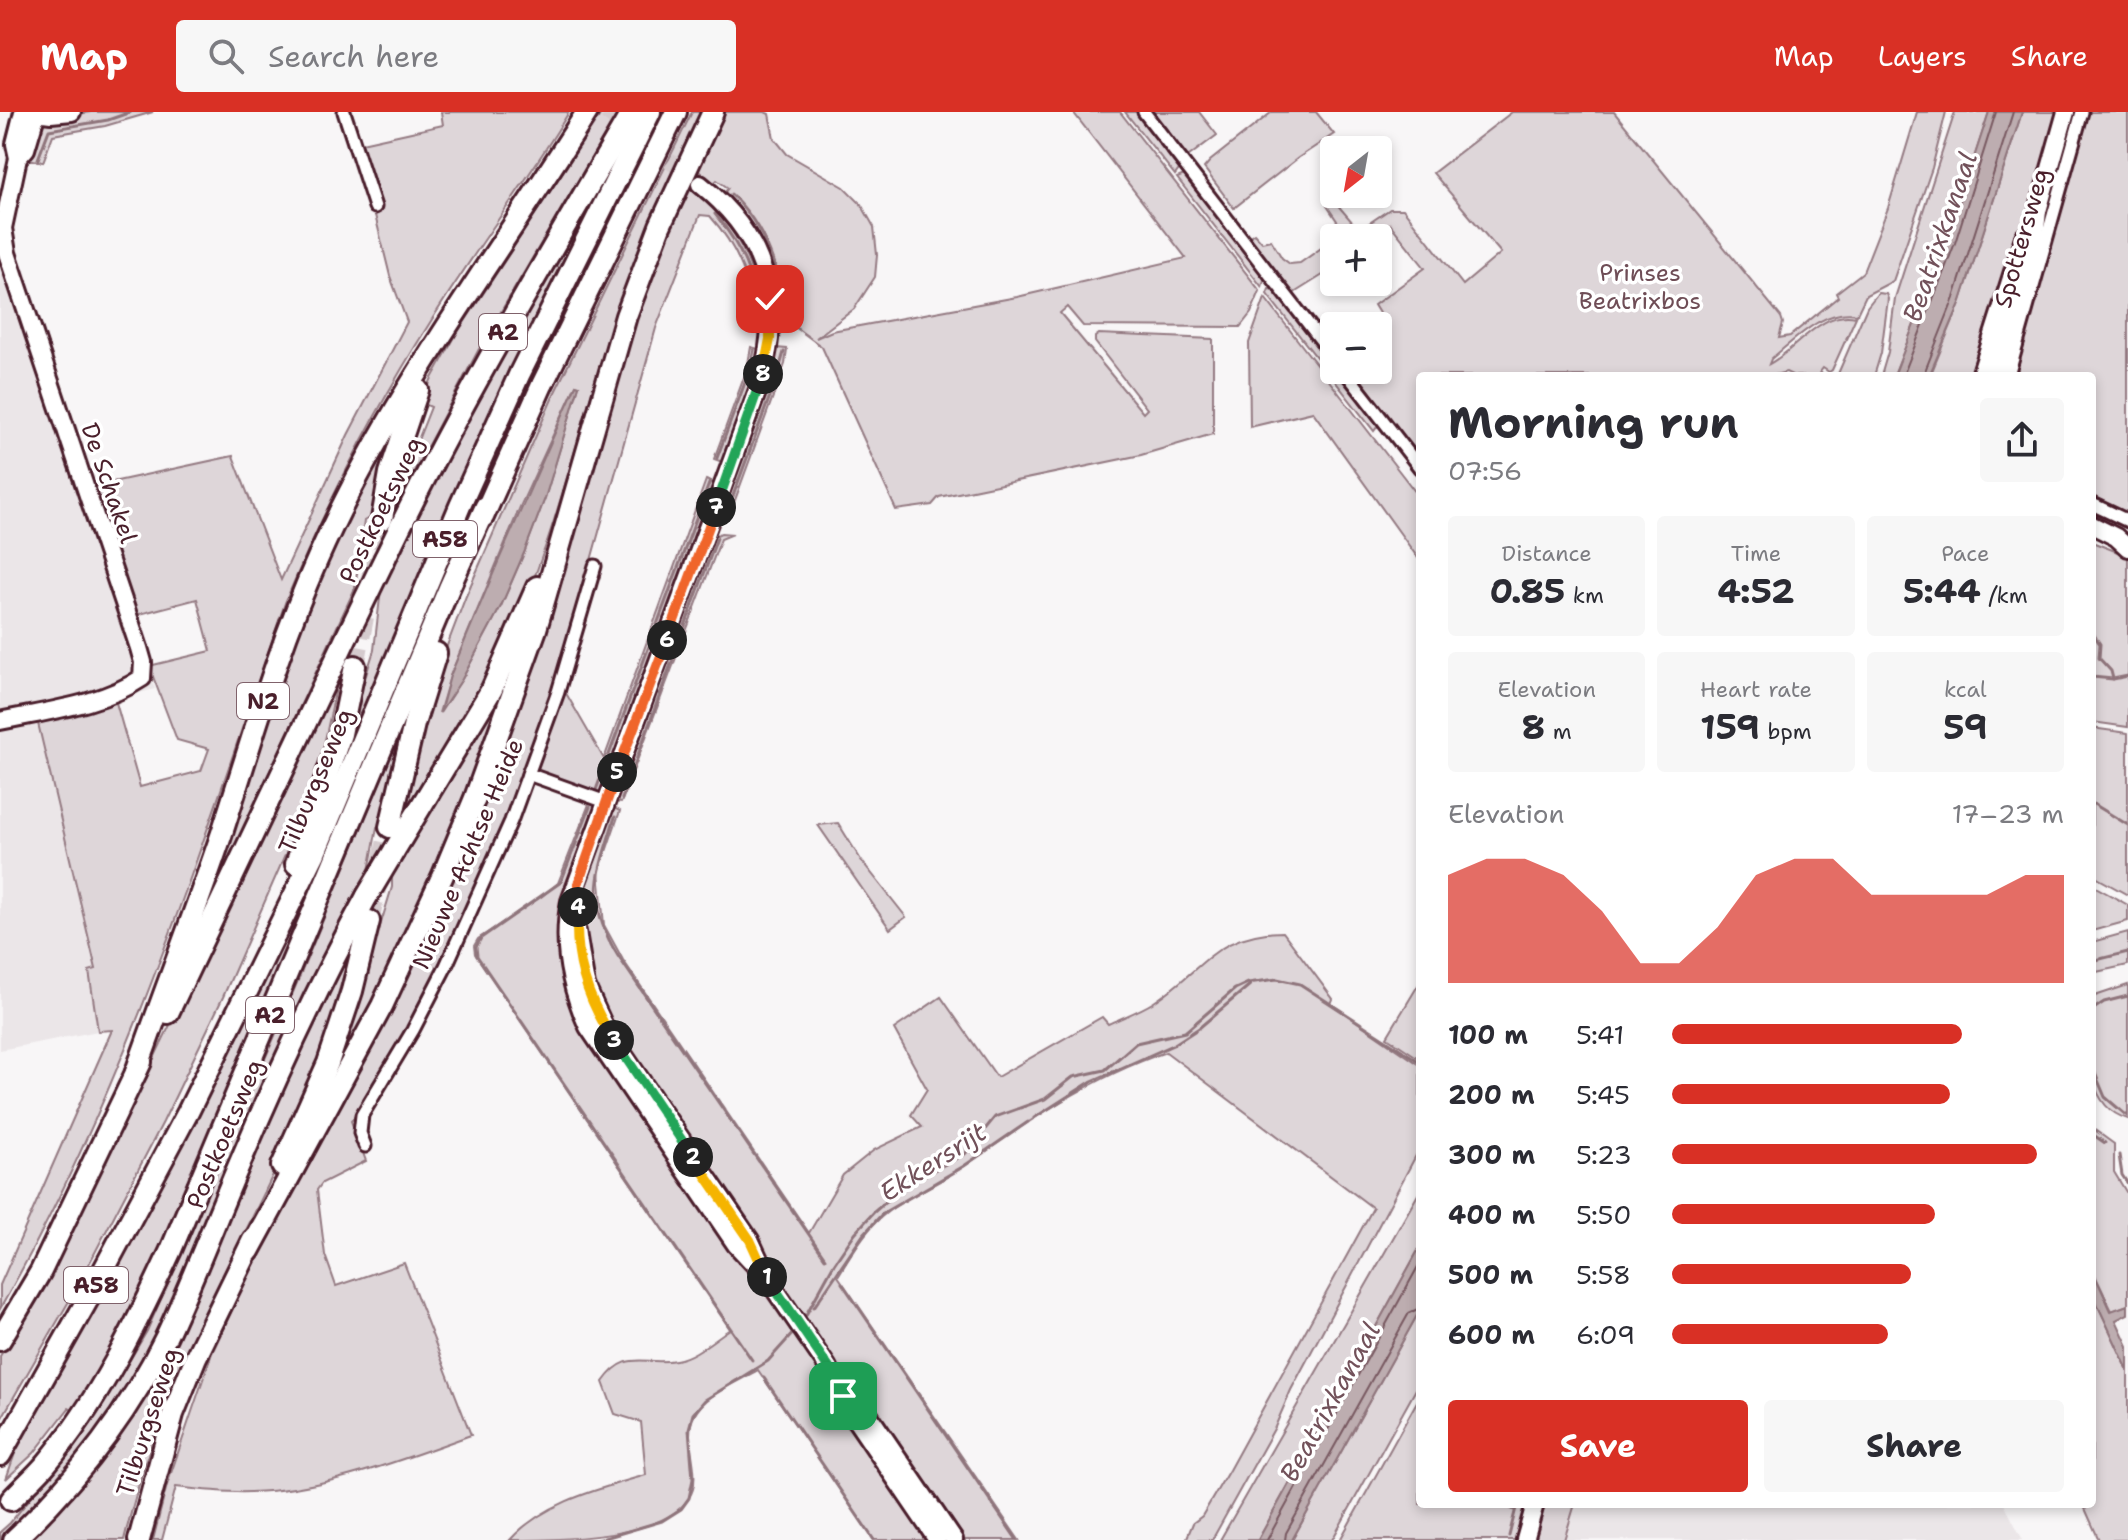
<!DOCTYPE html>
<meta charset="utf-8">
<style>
:root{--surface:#fff;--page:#f7f7f7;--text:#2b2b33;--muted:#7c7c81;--accent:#d93025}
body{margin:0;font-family:"Shantell Sans",sans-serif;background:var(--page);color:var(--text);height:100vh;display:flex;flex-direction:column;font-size:30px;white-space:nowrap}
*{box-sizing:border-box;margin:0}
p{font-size:26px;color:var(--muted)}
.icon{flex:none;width:44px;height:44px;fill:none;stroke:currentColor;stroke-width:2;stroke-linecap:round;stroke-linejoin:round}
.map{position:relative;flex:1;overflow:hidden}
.drawer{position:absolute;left:1416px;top:260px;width:680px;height:1136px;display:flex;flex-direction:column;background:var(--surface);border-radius:8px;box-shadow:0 4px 12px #0003}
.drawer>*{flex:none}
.needle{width:52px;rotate:211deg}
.buttons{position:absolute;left:1320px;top:24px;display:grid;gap:16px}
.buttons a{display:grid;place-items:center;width:72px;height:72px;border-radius:8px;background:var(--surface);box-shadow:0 4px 12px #0003;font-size:40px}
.pin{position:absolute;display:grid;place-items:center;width:68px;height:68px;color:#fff;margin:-34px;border-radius:16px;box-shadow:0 4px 12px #0006}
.km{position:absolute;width:40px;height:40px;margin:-20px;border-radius:50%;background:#222;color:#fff;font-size:22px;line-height:40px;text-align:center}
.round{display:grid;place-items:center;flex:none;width:84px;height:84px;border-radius:8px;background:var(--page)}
.overview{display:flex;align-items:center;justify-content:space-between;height:136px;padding:0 32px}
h1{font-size:44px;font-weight:700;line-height:60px}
.stats{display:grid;grid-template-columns:repeat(3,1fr);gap:12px;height:136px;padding:8px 32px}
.stats div{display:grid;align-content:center;border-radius:8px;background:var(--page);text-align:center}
.stats b{font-size:34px;font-weight:700}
.stats small{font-size:22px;font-weight:400}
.stats p{font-size:22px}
.chart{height:224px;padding:16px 32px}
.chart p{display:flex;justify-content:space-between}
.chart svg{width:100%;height:144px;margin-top:8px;fill:var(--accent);opacity:.7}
.primary-button{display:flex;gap:16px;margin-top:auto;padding:16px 32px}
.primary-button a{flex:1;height:92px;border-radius:8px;background:var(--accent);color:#fff;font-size:32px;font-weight:700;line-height:92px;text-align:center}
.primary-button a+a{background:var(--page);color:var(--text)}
ul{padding:0 32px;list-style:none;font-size:26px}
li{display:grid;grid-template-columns:128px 96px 1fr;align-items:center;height:60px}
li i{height:20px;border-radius:10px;background:var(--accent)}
header{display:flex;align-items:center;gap:48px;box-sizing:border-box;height:112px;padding:0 40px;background:var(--accent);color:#fff}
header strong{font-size:38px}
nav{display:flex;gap:44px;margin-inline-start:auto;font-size:28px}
.search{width:560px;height:72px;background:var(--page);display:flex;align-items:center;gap:20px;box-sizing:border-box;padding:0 28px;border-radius:8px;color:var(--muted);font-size:30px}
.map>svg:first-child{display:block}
</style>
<header>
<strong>Map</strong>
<div class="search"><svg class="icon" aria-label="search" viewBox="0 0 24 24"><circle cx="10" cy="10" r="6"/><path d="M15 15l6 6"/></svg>Search here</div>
<nav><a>Map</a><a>Layers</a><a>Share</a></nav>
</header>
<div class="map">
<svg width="2128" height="1428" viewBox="0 0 2128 1428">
<rect width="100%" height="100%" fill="#f8f6f7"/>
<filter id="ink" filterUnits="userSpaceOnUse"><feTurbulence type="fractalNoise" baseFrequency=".0125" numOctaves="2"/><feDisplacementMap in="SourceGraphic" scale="16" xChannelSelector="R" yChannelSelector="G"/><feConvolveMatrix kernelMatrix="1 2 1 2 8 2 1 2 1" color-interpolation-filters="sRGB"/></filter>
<g filter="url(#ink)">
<g fill="#ebe6e8">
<polygon points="0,143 155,577 37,607 96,858 89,860 98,919 0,938"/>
<polygon points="1570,1392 2004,1392 2023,1428 1559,1428"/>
</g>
<g fill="#ded6d9" stroke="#947a82" stroke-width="2" fill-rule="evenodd">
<path d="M91,0H153L105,14L53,23L43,50L28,47C42,1 46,7 91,0Z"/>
<path d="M441,0H569C526,71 475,138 431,209C374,299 326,393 285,491C202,731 127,975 0,1197V1173L112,918L98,919L89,859L96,857L37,607L115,587L140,675L201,659L209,637L177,628L149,554L211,539L197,487L132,504L94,374L233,344L281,468L348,323L407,210L390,164L375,103L380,101L357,32L443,13Z"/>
<polygon points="602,0 618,0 479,237 393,399 397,381 431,295 422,291 431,268 456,223"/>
<polygon points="658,0 667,0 130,1211 76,1300 69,1296 34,1341 6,1367 21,1324 405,545 527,264"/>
<path d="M692,0H703C671,65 640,131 617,200C583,299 562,402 521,499C489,574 443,641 400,708L437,560L466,484L555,280ZM576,273L579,274L545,386L524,441L501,494L462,567L439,601L450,564L520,395Z"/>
<path d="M723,0H765L769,2L774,26L787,42L844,75L861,92L874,115L877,143L875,165L854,197L816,226L832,219L1017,185L1186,146L1073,0H1120L1260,179L1251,201L1240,215L1083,214L1067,195L1060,201L1143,301L1147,297L1095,230V225L1099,222L1213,227V322L1141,343L939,385L932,393L896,398L822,235L795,215L778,216L781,213C779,160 761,119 725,80L728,76L717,68L714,71L696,57Z"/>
<polygon points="1125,0 1138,0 1181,55 1175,63"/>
<polygon points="1148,0 1199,0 1217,23 1189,44 1185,44"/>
<polygon points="1272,0 1316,0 1334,22 1298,46 1234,96 1204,56 1210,49"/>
<path d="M1512,0H1614L1781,205L1783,211L1779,226L1790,224L1838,185L1836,181L1863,160L1888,96L1917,0H1946L1932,56L1893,169L1866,183L1857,202C1823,196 1796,227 1771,247L1769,252C1796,238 1821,197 1856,205L1832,258L1829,260L1823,256L1820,260L1824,264H1794L1786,260L1771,264H1420V350L1383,299L1349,258H1378V240L1385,234L1378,223V217L1385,211L1374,193L1425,156L1390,112L1373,126H1335L1339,112L1327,94L1326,86L1329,83L1359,118L1390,97H1403L1463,173L1501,141L1433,61Z"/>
<polygon points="1955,0 1989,0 1947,128 1894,264 1881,264 1888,240 1895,186"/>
<polygon points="2022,0 2061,0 2030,103 1989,207 1971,264 1930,264 1961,189"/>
<polygon points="2086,0 2128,0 2128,405 2092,388 2092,264 2012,264"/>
<polygon points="619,39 326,689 374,538 382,468 497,247"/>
<polygon points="1187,62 1263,161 1264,168 1262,175 1177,66"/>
<path d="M687,75C735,107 759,156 761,213L764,216H753C755,175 737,134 710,104L700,103L656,216L555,577L486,760L410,916L358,1001L351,1009L366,1049L322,1071L317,1078L325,1143L336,1174L404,1151L471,1323C403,1347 323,1379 250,1380C226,1381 201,1378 176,1375L162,1428H153L167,1373L212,1241L243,1174L386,897L568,439L636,207Z"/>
<polygon points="1254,121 1262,130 1271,128 1282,146 1290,152 1300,151 1334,127 1334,156 1291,183 1247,126"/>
<polygon points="1269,177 1276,178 1334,252 1334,258 1339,258 1380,311 1374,319 1267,182"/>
<polygon points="1878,181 1886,182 1888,187 1881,241 1874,264 1837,264 1867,195"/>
<polygon points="1265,186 1420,386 1420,449 1313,300 1250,315 1249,231"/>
<polygon points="751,235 762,238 761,249 725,351 714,347 747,257"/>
<polygon points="776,236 787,237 785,252 731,399 724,387"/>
<polygon points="392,317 372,405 364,409 355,476 205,799 203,798 272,587 325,450"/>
<polygon points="706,368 717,373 603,683 537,661 533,657 563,576 604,647"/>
<polygon points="721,421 733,422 721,427 621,691 614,690 712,425"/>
<polygon points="2092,430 2128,444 2128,615 2092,610"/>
<polygon points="549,459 439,757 307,1024 360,880 392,775 392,757"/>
<polygon points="340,557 321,647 290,732 223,885 163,1010 76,1177 0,1309 0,1244 50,1164"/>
<polygon points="420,574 384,710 377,715 369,759 348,794 285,925 159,1224 110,1310 8,1428 0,1428 0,1420 10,1411 96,1305 147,1219 277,919"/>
<polygon points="2092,616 2128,621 2128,783 2092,763"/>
<path d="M591,687L599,693C566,783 543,840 595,930L747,1150C749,1165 759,1173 770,1179L779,1174C777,1162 773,1147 759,1141L607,914C563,832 579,779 609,696L612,695L620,699L599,760L604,813L623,848L809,1121L843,1063L874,1038L922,1015L911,1003L927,977L894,917L941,885L997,965L1102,905L1108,912C1123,905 1140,899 1154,890C1204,857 1215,821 1283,820L1333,887L1331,892L1420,953V1036L1291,1278L1275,1315L1212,1428H1186L1193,1411L1202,1404L1229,1358L1373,1096L1166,940C1092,965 1028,1009 965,1054C936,1074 902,1085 877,1109C861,1125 850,1145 838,1164L1019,1428H958L856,1281L855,1273L840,1254L837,1256L830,1250L822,1255L825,1264L823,1266L833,1285L842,1290L934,1428H874L758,1258C738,1270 705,1282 694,1304C683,1325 699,1354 693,1377C677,1428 557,1428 510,1428C544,1390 599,1377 646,1363L641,1310L615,1302L603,1270C627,1236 643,1254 676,1248C695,1245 714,1227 730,1217L475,842L474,834L478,827L541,785L558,771Z"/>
<polygon points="838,711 861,748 906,805 890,817 818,713"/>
<polygon points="2092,773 2128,793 2128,809 2092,819"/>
<path d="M359,810L332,903L339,905C300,1021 239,1127 188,1238C160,1299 140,1363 124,1428H25L50,1401L76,1378L120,1321Z"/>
<polygon points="2128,820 2128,853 2092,861 2092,830"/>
<polygon points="1420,870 1420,947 1387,925"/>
<path d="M2128,873V1007C2078,993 2092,924 2092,885Z"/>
<polygon points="2092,1016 2114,1032 2114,1060 2128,1083 2128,1193 2112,1199 2092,1157"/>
<polygon points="1420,1079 1420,1135 1258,1428 1220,1428"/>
<polygon points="2092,1181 2128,1258 2128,1428 2099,1428 2083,1392 2092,1392"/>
<polygon points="1420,1198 1420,1270 1332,1428 1292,1428"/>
<polygon points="1420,1284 1420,1392 1503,1392 1513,1398 1515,1392 1529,1392 1520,1428 1340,1428"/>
<polygon points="1540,1392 1575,1392 1564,1428 1531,1428"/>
</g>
<g fill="#bdadb0" stroke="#8f747b" stroke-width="2">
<polygon points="1989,0 2022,0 1961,189 1929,264 1894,264 1947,128"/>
<polygon points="576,273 579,274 545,386 524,441 501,494 462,567 440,601 450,564 498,450"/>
<polygon points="1420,1135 1420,1198 1292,1428 1258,1428"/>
<polygon points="2092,1157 2111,1199 2128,1193 2128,1202 2116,1208 2128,1234 2128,1258 2092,1181"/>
</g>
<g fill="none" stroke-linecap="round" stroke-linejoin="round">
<g stroke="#785860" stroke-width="2">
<polyline points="1903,264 1955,131 1996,0"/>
<polyline points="1923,264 1954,186 2013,0"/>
<polyline points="1267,1428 1420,1151"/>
<polyline points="1285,1428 1286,1421 1409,1201 1420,1196"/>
</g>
<g stroke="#8f747b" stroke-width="3">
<polyline points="38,47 49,18 108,8 131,0"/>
<path d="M731,82C765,114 782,162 784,208"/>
<path d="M715,102C741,133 757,169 758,210"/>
<polyline points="717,346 749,260 754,238"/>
<polyline points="730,392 777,265 784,240"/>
<polyline points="2092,520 2100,532 2099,546 2111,559 2113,567"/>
<polyline points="2092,565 2113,567 2128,564"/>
<polyline points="596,678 710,369"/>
<polyline points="622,687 717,426"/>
<polyline points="2092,691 2128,713"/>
<polyline points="590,695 561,770 481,826 476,835 477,844 752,1248"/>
<path d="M615,705C598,761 584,789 618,844L825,1146"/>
<polyline points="2092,849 2128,840"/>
<polyline points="2092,898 2104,890 2128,884"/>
<polyline points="2092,954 2105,985 2126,1003"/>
<polyline points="1034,1006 1092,969 1173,933 1199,916 1251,872"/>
<polyline points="2092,1022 2105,1031"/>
<polyline points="2119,1043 2122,1063 2128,1072"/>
<polyline points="842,1171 1017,1428"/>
<polyline points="814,1195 863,1123 883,1101 964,1054 1028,1010"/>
<polyline points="802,1210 834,1152 855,1121 874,1100 905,1073 965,1042 995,1005 1045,987 1073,965 1105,958 1136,931 1185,920 1235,877 1248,871 1277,867 1300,872 1420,950"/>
<polyline points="764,1266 874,1428"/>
<polyline points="1509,1424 1517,1392"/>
<polyline points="598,1428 662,1409 681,1397 689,1386 693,1367 689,1317 693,1302 705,1288 768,1249 795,1219"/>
</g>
<g stroke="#d5cbce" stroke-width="16" stroke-dasharray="16 8" stroke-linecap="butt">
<polyline points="606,0 632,20"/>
<polyline points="650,34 700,72"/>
</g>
<g stroke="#d5cbce" stroke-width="20" stroke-dasharray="20 10" stroke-linecap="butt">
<polyline points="355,554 382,407"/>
<polyline points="369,809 390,715"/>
</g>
<g stroke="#4a1f2b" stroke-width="17">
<g id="street">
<polyline points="344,0 375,95"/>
<polyline points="1144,0 1334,245"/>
<polyline points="1344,258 1420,356"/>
<polyline points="2008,264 2082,0"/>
<polyline points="2092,392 2128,409"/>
<polyline points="528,662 606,690"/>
<polyline points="365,1034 360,1021 362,1003 413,918 446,854 511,709 558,580 595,454"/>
</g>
</g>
<g stroke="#4a1f2b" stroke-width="22">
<g id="secondary">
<polyline points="36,0 51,2 72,0"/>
<polyline points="18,46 26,37 37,0"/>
<path d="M700,72C767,125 784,190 760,272L570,789C561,833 570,875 588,915L736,1133L766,1165L827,1254L850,1300L937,1428"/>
<polyline points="1980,264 2024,125"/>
<polyline points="1995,264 2035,125 2038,99 2066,0"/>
<polyline points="2092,413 2116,425 2128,436"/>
<path d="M0,609C46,599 102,593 142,566L143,550L139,536L7,141L3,116L18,46L15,32L23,0"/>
<polyline points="577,820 586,874 604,914 750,1128 763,1156"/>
<polyline points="840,1271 862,1293 954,1428"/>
<polyline points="1525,1428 1535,1392"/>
</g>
</g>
<g stroke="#4a1f2b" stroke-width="26">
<g id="highway">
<polyline points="483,405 542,273 676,0"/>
<polyline points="382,407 390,361 418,278"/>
<path d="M385,446C459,292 546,147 632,0"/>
<polyline points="390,715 414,612 436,541"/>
<polyline points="394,739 492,577 537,475"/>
<polyline points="296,752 341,622 355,554"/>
<polyline points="168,901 348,522"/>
<path d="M136,960C164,880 195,801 222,721C252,628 278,535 318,446C388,287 495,147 587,0"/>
<polyline points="282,1054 328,951 352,879 369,809"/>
<polyline points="249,1139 382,894 443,763 475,686 536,517 626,204 660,114 713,0"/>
<polyline points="0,1228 41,1159 141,950"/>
<polyline points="0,1343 93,1178 188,1000 315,741 460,394 520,261 650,0"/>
<path d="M11,1388C22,1376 35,1365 46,1352C99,1289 136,1213 171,1138L449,476L486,394"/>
<path d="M14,1428C75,1370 129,1301 166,1225C194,1166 216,1106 242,1046C280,956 320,870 367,784"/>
<polyline points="139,1428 173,1302 196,1245 253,1128"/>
</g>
</g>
<use href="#street" stroke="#fff" stroke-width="11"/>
<use href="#secondary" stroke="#fff" stroke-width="16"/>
<use href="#highway" stroke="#fff" stroke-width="20"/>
<g stroke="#4a1f2b" stroke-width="26" stroke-linecap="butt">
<g id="highway-bridge">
<polyline points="348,522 385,446"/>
<polyline points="367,784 394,739"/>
</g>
</g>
<use href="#highway-bridge" stroke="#fff" stroke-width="20"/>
</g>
</g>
<g fill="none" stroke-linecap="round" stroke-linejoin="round" filter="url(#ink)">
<g stroke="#fff" stroke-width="16">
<polyline id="split-1" points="767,1165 837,1268 843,1284"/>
</g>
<g stroke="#fff" stroke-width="16">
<polyline id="split-2" points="693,1045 750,1128 767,1165"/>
</g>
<g stroke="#fff" stroke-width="16">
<polyline id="split-3" points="614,928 693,1045"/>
</g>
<g stroke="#fff" stroke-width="16">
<path id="split-4" d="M578,795C573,843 587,888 614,928"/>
</g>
<g stroke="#fff" stroke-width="16">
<polyline id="split-5" points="578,795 578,772 617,660"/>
</g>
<g stroke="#fff" stroke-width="16">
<polyline id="split-6" points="617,660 667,528"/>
</g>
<g stroke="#fff" stroke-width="16">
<polyline id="split-7" points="667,528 716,395"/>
</g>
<g stroke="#fff" stroke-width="16">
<polyline id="split-8" points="716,395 763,262"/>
</g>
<g stroke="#fff" stroke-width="16">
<polyline id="split-9" points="763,262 770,227 770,187"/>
</g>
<use href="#split-1" stroke="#22a559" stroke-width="10"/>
<use href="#split-2" stroke="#f5b400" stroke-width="10"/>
<use href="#split-3" stroke="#22a559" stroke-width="10"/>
<use href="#split-4" stroke="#f5b400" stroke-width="10"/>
<use href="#split-5" stroke="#f0652b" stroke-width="10"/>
<use href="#split-6" stroke="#f0652b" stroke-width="10"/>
<use href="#split-7" stroke="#f0652b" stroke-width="10"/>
<use href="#split-8" stroke="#22a559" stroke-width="10"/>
<use href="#split-9" stroke="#f5b400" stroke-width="10"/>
</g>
<g text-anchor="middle" stroke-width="7" stroke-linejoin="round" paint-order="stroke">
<g fill="#fff" stroke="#80626b" stroke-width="2">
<rect x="479" y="202" width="48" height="36" rx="6"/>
<rect x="413" y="409" width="64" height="36" rx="6"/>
<rect x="237" y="571" width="52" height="36" rx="6"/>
<rect x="246" y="885" width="48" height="36" rx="6"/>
<rect x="64" y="1155" width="64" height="36" rx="6"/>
</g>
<g font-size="22" font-weight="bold" fill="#4a1f2b">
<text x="503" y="228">A2</text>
<text x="445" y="435">A58</text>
<text x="263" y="597">N2</text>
<text x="270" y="911">A2</text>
<text x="96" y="1181">A58</text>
</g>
<g font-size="24" fill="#4a1f2b" stroke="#fff">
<text transform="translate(2022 126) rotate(-74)" y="8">Spottersweg</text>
<text transform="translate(109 371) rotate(71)" y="8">De Schakel</text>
<text transform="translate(381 398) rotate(-64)" y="8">Postkoetsweg</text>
<text transform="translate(316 669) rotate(-67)" y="8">Tilburgseweg</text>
<text transform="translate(468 742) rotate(-67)" y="8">Nieuwe Achtse Heide</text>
<text transform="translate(225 1022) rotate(-67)" y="8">Postkoetsweg</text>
<text transform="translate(148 1310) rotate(-72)" y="8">Tilburgseweg</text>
</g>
<g font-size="24" fill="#6f4d56" stroke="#fff">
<text x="1640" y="169">Prinses<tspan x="1640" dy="28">Beatrixbos</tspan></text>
</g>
<g font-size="26" font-style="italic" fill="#72515a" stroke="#fff">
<text transform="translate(1940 125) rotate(-71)" y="9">Beatrixkanaal</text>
<text transform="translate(933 1050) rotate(-33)" y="9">Ekkersrijt</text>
<text transform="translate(1330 1290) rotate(-61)" y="9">Beatrixkanaal</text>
</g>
</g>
</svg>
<div class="buttons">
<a><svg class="needle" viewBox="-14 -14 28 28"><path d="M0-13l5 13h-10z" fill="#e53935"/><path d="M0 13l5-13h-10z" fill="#7c7c81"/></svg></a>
<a>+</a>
<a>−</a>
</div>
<div class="pin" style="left:843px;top:1284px;background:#1e9e55"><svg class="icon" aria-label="arrive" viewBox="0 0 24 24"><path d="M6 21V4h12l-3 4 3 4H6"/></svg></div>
<div class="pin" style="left:770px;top:187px;background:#d93025"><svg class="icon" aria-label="check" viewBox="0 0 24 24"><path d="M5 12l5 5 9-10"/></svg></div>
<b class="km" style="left:767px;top:1165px">1</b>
<b class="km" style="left:693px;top:1045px">2</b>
<b class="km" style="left:614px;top:928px">3</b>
<b class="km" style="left:578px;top:795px">4</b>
<b class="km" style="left:617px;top:660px">5</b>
<b class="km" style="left:667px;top:528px">6</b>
<b class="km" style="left:716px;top:395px">7</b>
<b class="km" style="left:763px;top:262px">8</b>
<section class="drawer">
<div class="overview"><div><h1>Morning run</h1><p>07:56</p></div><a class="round"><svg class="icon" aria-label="share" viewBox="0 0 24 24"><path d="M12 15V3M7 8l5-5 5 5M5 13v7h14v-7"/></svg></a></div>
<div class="stats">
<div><p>Distance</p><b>0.85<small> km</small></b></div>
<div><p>Time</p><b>4:52</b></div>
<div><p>Pace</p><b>5:44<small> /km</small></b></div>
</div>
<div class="stats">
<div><p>Elevation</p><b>8<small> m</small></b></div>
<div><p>Heart rate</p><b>159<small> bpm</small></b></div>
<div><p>kcal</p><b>59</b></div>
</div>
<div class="chart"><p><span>Elevation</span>17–23 m</p>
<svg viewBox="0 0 160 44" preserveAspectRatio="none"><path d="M0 44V11L10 6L20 6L30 11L40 22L50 38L60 38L70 27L80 11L90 6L100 6L110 17L120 17L130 17L140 17L150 11L160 11V44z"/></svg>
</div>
<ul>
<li><b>100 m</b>5:41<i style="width:74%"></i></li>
<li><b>200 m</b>5:45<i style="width:71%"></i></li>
<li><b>300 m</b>5:23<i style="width:93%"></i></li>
<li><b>400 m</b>5:50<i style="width:67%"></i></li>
<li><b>500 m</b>5:58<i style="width:61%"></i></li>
<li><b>600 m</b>6:09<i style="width:55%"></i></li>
</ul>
<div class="primary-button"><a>Save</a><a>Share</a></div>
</section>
</div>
